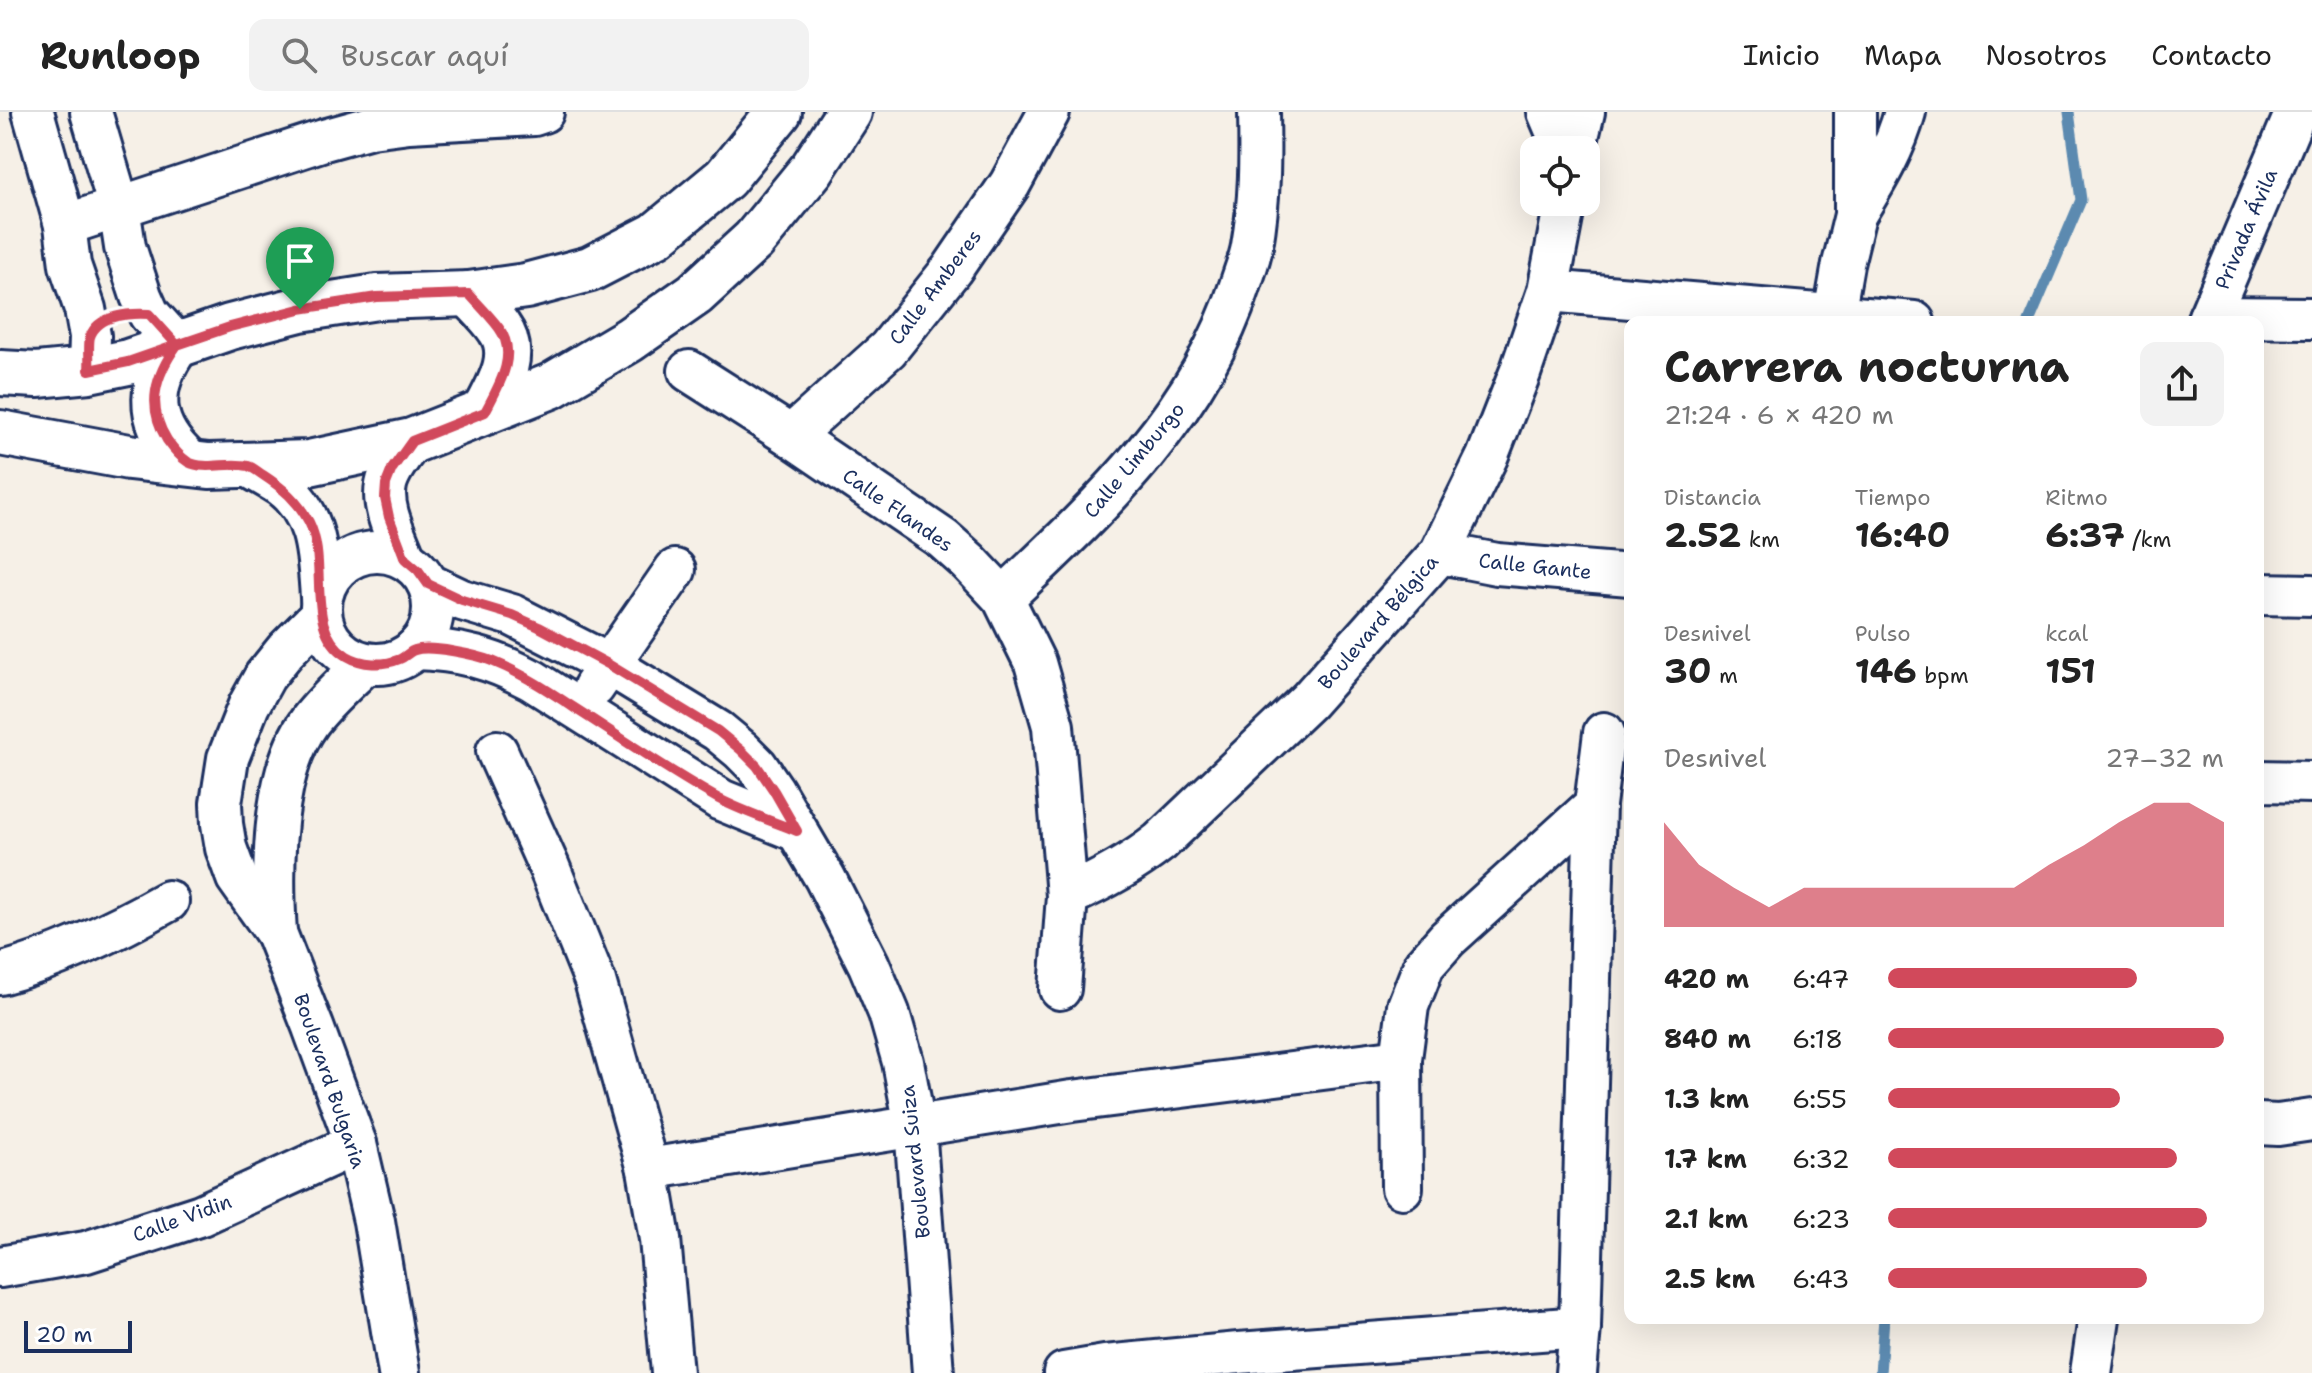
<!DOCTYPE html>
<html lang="es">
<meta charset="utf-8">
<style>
:root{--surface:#fff;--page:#f2f2f2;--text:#222;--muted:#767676;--line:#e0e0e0;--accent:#d1495b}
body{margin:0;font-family:"Shantell Sans",sans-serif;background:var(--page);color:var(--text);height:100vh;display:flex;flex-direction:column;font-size:30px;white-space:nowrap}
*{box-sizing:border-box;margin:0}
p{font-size:26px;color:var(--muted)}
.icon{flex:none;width:44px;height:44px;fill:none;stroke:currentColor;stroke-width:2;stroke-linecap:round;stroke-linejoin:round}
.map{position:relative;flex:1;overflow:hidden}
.drawer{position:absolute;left:1624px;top:204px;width:640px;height:1008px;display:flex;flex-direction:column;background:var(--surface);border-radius:16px;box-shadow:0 8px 32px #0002}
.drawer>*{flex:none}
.controls{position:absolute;left:1520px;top:24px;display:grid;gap:16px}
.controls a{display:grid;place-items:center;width:80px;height:80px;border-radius:16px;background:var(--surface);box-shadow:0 8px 32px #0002;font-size:40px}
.scale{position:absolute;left:24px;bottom:20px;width:108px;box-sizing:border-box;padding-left:8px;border:4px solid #1b2f5e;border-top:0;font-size:22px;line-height:28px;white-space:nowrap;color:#1b2f5e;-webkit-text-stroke:6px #fff;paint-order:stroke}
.pin{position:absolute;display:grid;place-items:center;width:68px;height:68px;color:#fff;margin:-82px -34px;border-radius:50% 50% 50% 0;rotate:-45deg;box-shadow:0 0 8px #0007}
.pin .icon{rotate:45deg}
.round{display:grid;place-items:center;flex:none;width:84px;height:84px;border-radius:16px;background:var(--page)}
.summary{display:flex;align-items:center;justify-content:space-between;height:136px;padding:0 40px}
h1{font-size:44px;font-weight:700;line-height:60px}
.stats{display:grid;grid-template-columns:repeat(3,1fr);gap:12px;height:136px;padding:8px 40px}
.stats div{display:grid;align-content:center}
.stats b{font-size:34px;font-weight:700}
.stats small{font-size:22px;font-weight:400}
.stats p{font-size:22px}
.chart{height:224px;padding:16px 40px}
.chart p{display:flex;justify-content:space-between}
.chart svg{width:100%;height:144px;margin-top:8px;fill:var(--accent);opacity:.7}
ul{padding:0 40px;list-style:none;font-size:26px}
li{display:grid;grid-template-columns:128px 96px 1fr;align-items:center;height:60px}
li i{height:20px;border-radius:10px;background:var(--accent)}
header{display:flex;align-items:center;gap:48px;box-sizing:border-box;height:112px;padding:0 40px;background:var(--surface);border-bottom:2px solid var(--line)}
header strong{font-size:38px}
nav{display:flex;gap:44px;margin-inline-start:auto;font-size:28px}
.search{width:560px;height:72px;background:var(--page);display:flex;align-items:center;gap:20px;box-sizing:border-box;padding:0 28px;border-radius:16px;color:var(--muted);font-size:30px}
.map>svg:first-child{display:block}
</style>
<header>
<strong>Runloop</strong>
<div class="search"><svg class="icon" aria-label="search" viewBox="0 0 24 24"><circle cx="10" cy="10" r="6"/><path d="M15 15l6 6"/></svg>Buscar aquí</div>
<nav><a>Inicio</a><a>Mapa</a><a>Nosotros</a><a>Contacto</a></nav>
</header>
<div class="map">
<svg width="2312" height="1261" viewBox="0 0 2312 1261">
<rect width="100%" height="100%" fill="#f6f0e7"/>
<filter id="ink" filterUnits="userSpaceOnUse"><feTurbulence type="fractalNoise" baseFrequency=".0125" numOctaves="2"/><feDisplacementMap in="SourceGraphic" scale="16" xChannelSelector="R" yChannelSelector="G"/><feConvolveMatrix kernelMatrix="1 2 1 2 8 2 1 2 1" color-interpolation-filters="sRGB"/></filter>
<g filter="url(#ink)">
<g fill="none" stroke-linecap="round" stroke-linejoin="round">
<g stroke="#5c8ab0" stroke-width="11">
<polyline points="2029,210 2081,88 2069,0"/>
<polyline points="1880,1261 1884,1206"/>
</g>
<g stroke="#1b2f5e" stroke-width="46">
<g id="street">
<polyline points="33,0 65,113 70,153 85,197 90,224 89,258"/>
<polyline points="91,0 119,95 125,135 141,184 149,202 177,233"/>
<polyline points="1548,0 1564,38"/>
<polyline points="1575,38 1584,0"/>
<path d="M1855,103C1875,70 1895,38 1905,0"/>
<polyline points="65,113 324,28 371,15 409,10 534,3 543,0"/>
<polyline points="1548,179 1914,210"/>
<polyline points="1834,203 1843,152 1855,103 1855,0"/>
<polyline points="2209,205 2312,206"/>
<polyline points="2207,210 2296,0"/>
<polyline points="689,259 791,324 943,427 969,450 1003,486 1035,551 1053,614 1067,784 1060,877"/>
<polyline points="791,324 888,237 952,157 1010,72 1049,0"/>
<path d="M248,354C259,361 271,367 281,374C318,402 318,444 321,485"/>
<circle cx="377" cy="496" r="56"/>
<polyline points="1440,441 1497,452 1630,463"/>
<path d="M405,447C397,425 381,397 386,373C389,357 403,342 412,329"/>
<polyline points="428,472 462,488 512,503 608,552 718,619 741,638 757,654 774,679 825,766 869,853 889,901 903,950 915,1014 933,1261"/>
<polyline points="2258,482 2312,483"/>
<path d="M1003,486C1098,396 1199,303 1240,174C1244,161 1250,147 1252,134C1260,88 1260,46 1259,0"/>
<polyline points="321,503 286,538 265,564 249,593 228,646 221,691 222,712 226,736 237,766 276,821 313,915 356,1032 374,1109 399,1261"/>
<path d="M415,537C460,538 492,547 532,568L721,688L797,719"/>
<polyline points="594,575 675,458"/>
<polyline points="497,639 549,755 595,869 636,1015 648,1057 660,1127 672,1261"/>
<polyline points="2258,669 2312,670"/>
<path d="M1067,784C1101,769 1131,753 1160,730L1308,589L1440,441L1487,345L1520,261L1548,179L1565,90"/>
<path d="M276,821C272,759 271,662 310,609C326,588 347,570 366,551"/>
<path d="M0,862C59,846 115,819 168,789"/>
<polyline points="2258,1012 2278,1013 2312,1008"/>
<polyline points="648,1057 1072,989 1401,947"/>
<polyline points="1402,1076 1401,947 1408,894 1424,853 1447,827 1595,693"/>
<polyline points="0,1155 86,1140 201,1103 356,1032"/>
<polyline points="1064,1261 1105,1254 1239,1241 1580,1215"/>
<polyline points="1576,1261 1580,1215 1595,693 1604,621"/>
<polyline points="2091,1261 2099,1206"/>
</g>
</g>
<g stroke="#1b2f5e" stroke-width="50">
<g id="secondary">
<path d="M469,182C479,193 491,204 499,216C519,243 498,275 485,300"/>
<path d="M177,233C145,277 148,314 188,350"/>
<polyline points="0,261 37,263 89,258 128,250 230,215 300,197 377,185 469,182 526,174 590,157 656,123 725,66 779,0"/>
<polyline points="0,321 129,345 209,354 309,351 412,329 551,274 629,228 695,182 754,128 812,57 849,0"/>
</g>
</g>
<use href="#street" stroke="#fff" stroke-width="40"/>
<use href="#secondary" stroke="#fff" stroke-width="44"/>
</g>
</g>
<g fill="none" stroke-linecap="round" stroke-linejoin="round" filter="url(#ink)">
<g stroke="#fff" stroke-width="16">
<path id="route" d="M300,197L230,215L177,233L149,202C131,201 98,202 90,225C88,232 90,249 89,258L128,250L177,233C155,264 146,294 167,328C172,335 180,345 188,350C206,359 229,349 248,354C253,355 259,361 263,363C283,376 298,389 309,410C330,452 303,517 347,544C362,553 383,554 400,547C405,545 410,539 415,538C430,533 477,543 492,549C522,561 549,579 576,597C623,627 670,660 719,687C744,700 772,709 797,719L774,679L757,654L741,638L718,619L608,552L539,515L512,503L462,488L428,472L418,458L405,447L389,405L385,386L386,372L392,357L412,329L485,300C498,275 519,243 499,216C490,204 479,193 469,182L377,185L300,197"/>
</g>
<use href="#route" stroke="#d1495b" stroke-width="10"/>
</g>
<g text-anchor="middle" stroke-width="7" stroke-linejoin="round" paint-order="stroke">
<g font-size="20" fill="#1b2f5e" stroke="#fff">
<text transform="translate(2246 117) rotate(-67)" y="7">Privada Ávila</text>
<text transform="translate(935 175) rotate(-53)" y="7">Calle Amberes</text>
<text transform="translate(1134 348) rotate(-50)" y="7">Calle Limburgo</text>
<text transform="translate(898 398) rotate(35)" y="7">Calle Flandes</text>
<text transform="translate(1535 454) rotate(6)" y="7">Calle Gante</text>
<text transform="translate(1378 510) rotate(-49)" y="7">Boulevard Bélgica</text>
<text transform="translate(330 969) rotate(71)" y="7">Boulevard Bulgaria</text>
<text transform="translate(915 1050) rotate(-96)" y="7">Boulevard Suiza</text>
<text transform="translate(182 1106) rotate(-20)" y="7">Calle Vidin</text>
</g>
</g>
</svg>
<div class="controls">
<a><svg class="icon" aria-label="locate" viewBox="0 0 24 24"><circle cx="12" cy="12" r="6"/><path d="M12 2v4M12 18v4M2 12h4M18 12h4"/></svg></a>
</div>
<div class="scale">20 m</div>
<div class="pin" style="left:300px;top:197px;background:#1e9e55"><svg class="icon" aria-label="arrive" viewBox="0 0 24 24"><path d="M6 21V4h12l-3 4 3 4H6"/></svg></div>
<section class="drawer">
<div class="summary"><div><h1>Carrera nocturna</h1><p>21:24 · 6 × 420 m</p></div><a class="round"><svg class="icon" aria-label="share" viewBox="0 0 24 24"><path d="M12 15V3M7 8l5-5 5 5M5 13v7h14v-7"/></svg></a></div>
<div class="stats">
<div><p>Distancia</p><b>2.52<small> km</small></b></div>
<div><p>Tiempo</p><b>16:40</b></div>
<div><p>Ritmo</p><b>6:37<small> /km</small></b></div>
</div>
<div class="stats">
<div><p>Desnivel</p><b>30<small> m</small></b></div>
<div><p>Pulso</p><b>146<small> bpm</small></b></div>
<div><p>kcal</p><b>151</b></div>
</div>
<div class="chart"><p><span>Desnivel</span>27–32 m</p>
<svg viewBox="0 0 160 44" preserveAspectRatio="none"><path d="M0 44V12L10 25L20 32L30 38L40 32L50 32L60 32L70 32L80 32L90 32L100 32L110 25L120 19L130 12L140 6L150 6L160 12V44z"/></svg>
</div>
<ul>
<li><b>420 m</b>6:47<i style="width:74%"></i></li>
<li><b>840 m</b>6:18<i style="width:100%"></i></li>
<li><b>1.3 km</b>6:55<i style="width:69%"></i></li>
<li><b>1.7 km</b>6:32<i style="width:86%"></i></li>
<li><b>2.1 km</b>6:23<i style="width:95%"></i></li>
<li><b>2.5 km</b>6:43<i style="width:77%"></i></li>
</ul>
</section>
</div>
